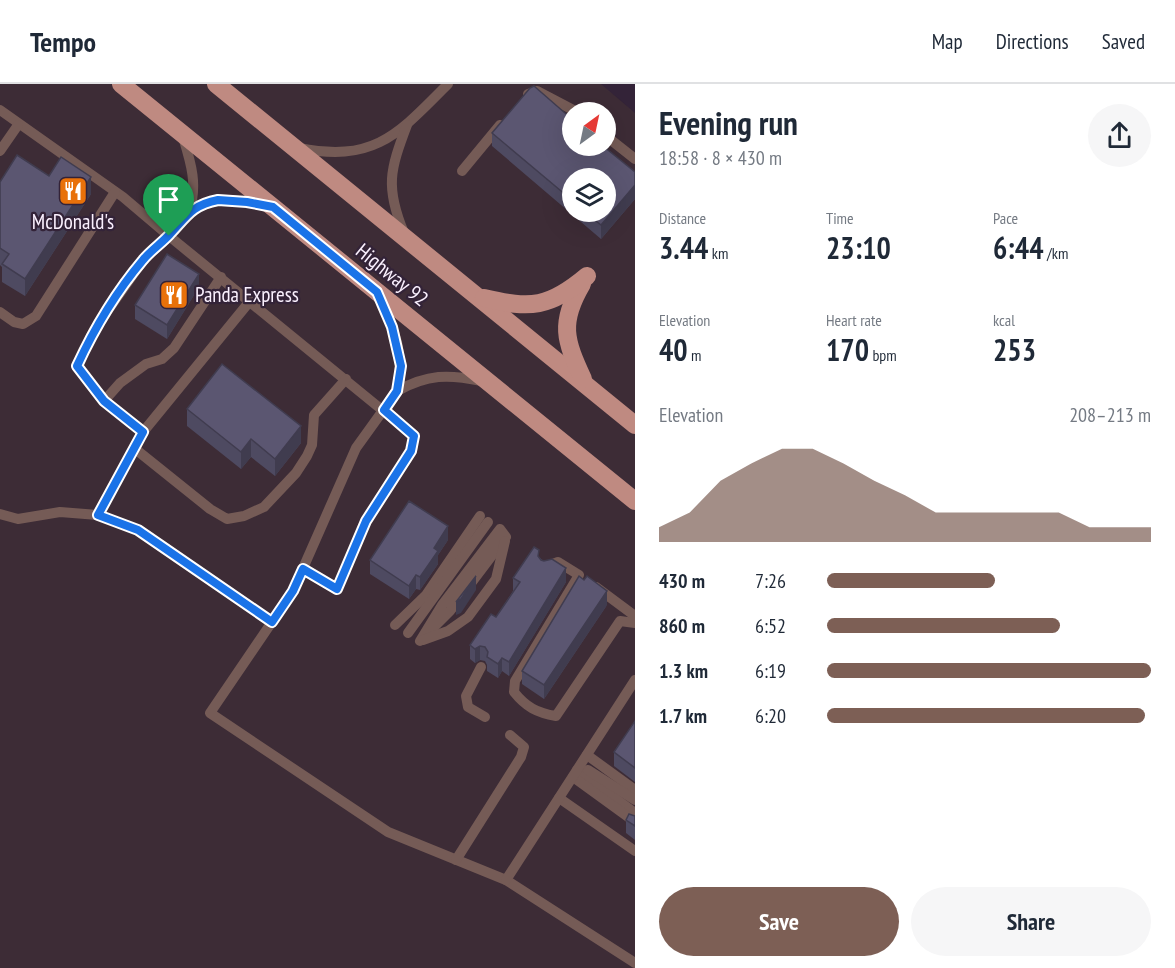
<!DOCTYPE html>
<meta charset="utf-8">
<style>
:root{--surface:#fff;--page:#f6f6f7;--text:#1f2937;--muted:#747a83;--line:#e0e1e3;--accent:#7d5f55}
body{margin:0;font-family:"PT Sans Narrow",sans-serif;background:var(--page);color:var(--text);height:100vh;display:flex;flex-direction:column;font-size:22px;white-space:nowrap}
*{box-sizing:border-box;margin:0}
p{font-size:20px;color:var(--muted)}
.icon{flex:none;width:33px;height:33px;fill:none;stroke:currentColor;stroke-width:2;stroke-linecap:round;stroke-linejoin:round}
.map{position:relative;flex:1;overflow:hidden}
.side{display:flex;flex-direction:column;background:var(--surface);width:540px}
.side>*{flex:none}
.needle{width:39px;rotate:33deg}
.buttons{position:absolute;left:562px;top:18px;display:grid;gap:12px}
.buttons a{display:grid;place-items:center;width:54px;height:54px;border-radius:50%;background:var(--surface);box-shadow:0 6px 24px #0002;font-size:30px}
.pin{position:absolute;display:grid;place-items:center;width:51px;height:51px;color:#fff;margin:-62px -26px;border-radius:50% 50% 50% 0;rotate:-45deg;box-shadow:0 0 6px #0007}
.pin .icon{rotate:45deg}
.round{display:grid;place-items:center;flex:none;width:63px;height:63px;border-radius:32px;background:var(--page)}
.headline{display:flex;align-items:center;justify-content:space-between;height:102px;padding:0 24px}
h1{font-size:33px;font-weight:600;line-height:45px}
.metrics{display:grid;grid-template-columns:repeat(3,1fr);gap:9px;height:102px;padding:6px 24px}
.metrics div{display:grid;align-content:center}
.metrics b{font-size:30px;font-weight:600}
.metrics small{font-size:16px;font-weight:400}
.metrics p{font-size:16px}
.chart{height:168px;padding:12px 24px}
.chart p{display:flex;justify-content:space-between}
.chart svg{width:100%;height:108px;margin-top:6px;fill:var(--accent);opacity:.7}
.cta{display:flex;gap:12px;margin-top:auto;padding:12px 24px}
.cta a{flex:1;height:69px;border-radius:36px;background:var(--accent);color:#fff;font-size:24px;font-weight:600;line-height:69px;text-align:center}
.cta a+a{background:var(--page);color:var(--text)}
ul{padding:0 24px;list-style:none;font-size:20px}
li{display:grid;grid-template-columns:96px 72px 1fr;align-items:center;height:45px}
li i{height:15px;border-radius:8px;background:var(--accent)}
header{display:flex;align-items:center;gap:36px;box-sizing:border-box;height:84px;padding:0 30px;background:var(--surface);border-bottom:2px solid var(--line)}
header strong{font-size:28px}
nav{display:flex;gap:33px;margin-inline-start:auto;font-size:21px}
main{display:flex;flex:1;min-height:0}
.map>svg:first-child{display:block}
</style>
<header>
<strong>Tempo</strong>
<nav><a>Map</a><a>Directions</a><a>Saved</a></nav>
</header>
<main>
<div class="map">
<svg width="635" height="884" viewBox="0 0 635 884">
<rect width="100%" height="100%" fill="#332338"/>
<path fill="#3d2c36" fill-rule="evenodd" d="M0,0H601L635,29V884H0ZM573,28H606V62H573ZM573,94H606V128H573Z"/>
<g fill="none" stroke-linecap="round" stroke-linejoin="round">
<g stroke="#755b56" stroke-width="10">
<polyline points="528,10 537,7 577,28"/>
<polyline points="0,26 123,113 169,152 144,175 94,246 77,282 104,317 143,348"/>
<polyline points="606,52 635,75"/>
<path d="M183,53C191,79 198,101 189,128C214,111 239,116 267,122"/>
<path d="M299,64C375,79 398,50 448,0"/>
<polyline points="0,67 18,41"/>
<polyline points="462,87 500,41"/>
<polyline points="189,128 169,152 414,352 412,367 366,437 337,505 303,485"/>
<path d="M404,149C385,103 390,86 407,41"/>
<path d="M380,214C395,248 405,269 397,307C428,290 448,290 482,297"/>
<polyline points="250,217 143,348 98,431 138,446 272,538"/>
<polyline points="0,228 14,238 23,240 36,232 115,108"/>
<polyline points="397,307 356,364 293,507 210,629 388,748 506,796 635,879"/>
<polyline points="104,317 120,299 146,280 162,275 174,264 221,193"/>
<polyline points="134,364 210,425 227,435 244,432 264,423 296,389 307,372 312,361 314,331 346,295"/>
<polyline points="0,430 18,435 60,428 98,431"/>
<polygon points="500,445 506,453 450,527 420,557 442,521"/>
<path d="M545,483L558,478L579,491L515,597L514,608C526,623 537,629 556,632L620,537L635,539"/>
<polyline points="596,503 635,532"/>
<polyline points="395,541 426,511 480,432"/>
<polyline points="408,549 488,438"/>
<polyline points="423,556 448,547 468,533 496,495 505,457"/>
<polyline points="481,583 466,612 468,623 485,633"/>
<polyline points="587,671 635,706"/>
<polyline points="577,686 635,729"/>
<polyline points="588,686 635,716"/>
<polyline points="573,693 635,738"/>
<polyline points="559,714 635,767"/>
<polyline points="456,776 521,673 524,663 510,651"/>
<polyline points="506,796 635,596"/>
</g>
<g stroke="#bf8a81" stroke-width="18">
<polyline points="121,0 635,417"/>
<polyline points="216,0 635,341"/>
<path d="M582,200C559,239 565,256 583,295"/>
<path d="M484,214C531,225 549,224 587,192"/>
</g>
</g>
<g fill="#4e4a61" fill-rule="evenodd">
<path d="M534,2L573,36V62H603L635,88V115L601,155L492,62V49L530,4ZM573,94H606V128H573Z"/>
<polygon points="49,92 91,110 25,212 2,198 2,183 0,181 0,98"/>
<polygon points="199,203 167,255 135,235 135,221"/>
<polygon points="187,325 301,359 275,392 251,373 241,385 187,342"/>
<polygon points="448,456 438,471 438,480 420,506 416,505 409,515 370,490 370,476"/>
<polygon points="539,473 566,498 509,592 502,587 498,594 487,587 487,581 485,577 480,576 475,579 470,575 470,561 496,533 513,507 513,494"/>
<polygon points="607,521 544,615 522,600 522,587"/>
<polygon points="635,637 635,698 614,682 614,668"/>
<polygon points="635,732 635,756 626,749 626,736"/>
</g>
<g fill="#403c4f">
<polygon points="91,93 91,110 25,212 25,195"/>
<polygon points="635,101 635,115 601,155 601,141"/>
<polygon points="199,190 199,203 167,255 167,241"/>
<polygon points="301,342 301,359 275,392 275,375"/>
<polygon points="251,355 251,373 241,385 241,368"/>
<polygon points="448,442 448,456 438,471 438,480 420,506 420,493 434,464"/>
<polygon points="566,484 566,498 509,592 509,578"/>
<polygon points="416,491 416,505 409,515 409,502"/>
<polygon points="476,492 476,506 461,529 456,531 456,518"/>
<polygon points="607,507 607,521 544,615 544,601"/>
<polygon points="480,562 480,576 475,579 475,565"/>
<polygon points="502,574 502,587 498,594 498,580"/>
</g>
<g fill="#5b5671" stroke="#403c4f" stroke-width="1.5">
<polygon points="534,2 573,36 573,62 603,62 635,88 635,101 601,141 585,128 606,128 606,94 573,94 573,117 492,49 530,4"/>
<polygon points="17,71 49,92 61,73 91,93 25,195 2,180 9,170 0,164 0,98"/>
<polygon points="167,170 199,190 167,241 135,221"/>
<polygon points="222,280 301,342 275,375 251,355 241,368 187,325"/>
<polygon points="409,417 448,442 434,464 438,467 420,493 416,491 409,502 370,476"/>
<polygon points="534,463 539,466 538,472 541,476 544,477 552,475 566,484 509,578 502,574 498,580 487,573 488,568 485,563 480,562 475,565 470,561 491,530 496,533 520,498 513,494"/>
<polygon points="476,492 461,515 456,518"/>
<polygon points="579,492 584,496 587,492 607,507 544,601 522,587"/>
<polygon points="635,637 635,684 614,668"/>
<polygon points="629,730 635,732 635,742 626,736"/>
</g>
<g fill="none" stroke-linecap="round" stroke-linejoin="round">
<g stroke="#fff" stroke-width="12">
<path id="route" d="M218,116L247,118L273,123L377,208L392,243L401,282L397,307L384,326L414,352L411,367L366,437L337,505L303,485L293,507L272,538L138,446L98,431L143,348L104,317L77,282C94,245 116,208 143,176C151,166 162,159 170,150C187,132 192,121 218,116Z"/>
</g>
<use href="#route" stroke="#1a73e8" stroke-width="8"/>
</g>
<defs>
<g id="restaurant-square" transform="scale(1.5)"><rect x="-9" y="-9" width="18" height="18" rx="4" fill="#e8710a" stroke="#332338"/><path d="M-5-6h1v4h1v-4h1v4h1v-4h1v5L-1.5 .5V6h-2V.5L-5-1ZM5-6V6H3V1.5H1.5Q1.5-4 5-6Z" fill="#fff"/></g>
</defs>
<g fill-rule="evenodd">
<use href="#restaurant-square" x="73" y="107"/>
<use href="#restaurant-square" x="174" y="211"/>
</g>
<g text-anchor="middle" stroke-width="4.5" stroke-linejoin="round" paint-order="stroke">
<g font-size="21" fill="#faf0fe" stroke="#332338">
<text x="73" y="145">McDonald's</text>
<text x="195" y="218" text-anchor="start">Panda Express</text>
</g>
<g font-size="21" fill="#faf0fe" stroke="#332338">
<text transform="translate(392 191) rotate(39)" y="7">Highway 92</text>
</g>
</g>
</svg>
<div class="buttons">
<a><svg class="needle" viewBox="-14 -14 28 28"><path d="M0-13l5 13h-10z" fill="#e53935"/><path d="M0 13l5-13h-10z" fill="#747a83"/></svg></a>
<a><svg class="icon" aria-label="layers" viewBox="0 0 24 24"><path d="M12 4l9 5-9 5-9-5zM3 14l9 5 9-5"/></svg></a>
</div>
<div class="pin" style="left:169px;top:152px;background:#1e9e55"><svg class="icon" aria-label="arrive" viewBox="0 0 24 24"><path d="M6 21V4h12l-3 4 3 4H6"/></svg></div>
</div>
<section class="side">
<div class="headline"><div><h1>Evening run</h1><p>18:58 · 8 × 430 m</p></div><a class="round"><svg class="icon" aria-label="share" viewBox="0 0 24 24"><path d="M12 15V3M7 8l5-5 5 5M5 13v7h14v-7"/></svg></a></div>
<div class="metrics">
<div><p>Distance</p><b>3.44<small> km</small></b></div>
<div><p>Time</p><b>23:10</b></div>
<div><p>Pace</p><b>6:44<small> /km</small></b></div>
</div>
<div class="metrics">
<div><p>Elevation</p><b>40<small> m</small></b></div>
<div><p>Heart rate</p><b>170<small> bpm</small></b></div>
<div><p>kcal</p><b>253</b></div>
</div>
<div class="chart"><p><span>Elevation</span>208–213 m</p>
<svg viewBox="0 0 160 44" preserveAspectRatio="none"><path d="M0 44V38L10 32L20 19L30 12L40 6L50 6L60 12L70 19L80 25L90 32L100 32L110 32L120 32L130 32L140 38L150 38L160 38V44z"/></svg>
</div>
<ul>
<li><b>430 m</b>7:26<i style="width:52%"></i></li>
<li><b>860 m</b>6:52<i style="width:72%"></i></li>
<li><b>1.3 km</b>6:19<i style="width:100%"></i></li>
<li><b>1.7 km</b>6:20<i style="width:98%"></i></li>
</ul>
<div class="cta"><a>Save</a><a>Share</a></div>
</section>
</main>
